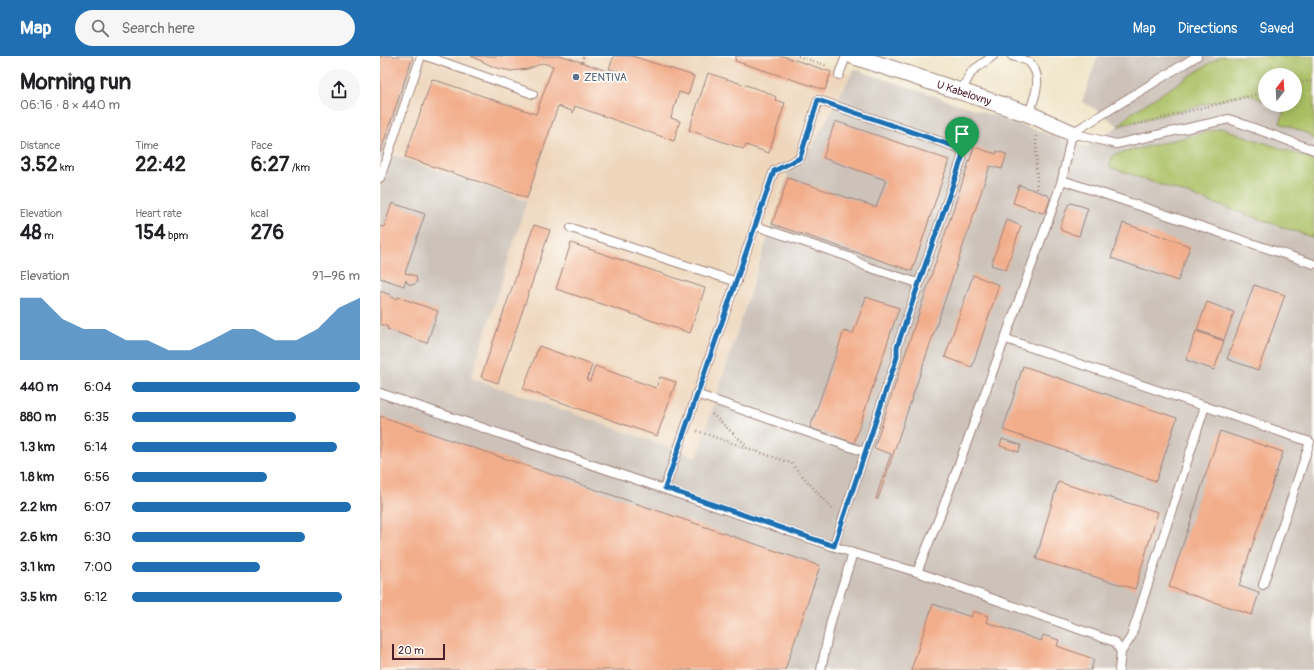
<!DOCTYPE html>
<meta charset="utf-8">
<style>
:root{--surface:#fff;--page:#f6f6f6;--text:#202124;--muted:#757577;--accent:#1f6fb2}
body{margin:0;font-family:Pangolin,sans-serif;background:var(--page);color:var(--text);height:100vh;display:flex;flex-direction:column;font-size:15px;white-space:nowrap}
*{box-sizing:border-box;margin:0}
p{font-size:13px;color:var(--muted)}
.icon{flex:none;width:22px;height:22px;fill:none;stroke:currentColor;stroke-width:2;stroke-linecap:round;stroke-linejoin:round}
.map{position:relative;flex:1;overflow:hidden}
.side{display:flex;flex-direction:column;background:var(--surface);width:380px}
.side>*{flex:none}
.needle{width:26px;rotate:17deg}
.buttons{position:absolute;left:878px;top:12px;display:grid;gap:8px}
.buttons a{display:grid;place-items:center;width:44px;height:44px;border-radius:50%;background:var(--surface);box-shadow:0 2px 10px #0003;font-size:20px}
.scale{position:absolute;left:12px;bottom:10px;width:53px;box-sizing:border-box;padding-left:4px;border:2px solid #4a1f2b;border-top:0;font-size:11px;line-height:14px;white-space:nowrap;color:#4a1f2b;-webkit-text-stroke:3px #fdfcf7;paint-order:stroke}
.pin{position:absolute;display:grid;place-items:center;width:34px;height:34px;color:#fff;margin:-41px -17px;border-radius:50% 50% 50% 0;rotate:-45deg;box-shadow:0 0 4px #0007}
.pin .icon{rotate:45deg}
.round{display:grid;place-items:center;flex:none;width:42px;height:42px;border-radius:21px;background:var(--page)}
.summary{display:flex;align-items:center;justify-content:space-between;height:68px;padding:0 20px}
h1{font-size:22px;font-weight:800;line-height:30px}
.figures{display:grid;grid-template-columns:repeat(3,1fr);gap:6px;height:68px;padding:4px 20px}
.figures div{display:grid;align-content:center}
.figures b{font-size:20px;font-weight:800}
.figures small{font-size:11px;font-weight:400}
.figures p{font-size:11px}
.chart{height:112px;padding:8px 20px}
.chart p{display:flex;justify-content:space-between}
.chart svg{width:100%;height:72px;margin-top:4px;fill:var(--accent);opacity:.7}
ul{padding:0 20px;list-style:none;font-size:13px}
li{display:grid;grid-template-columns:64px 48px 1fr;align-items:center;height:30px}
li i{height:10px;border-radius:5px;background:var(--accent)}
header{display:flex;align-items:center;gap:24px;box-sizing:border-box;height:56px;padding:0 20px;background:var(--accent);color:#fff}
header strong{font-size:19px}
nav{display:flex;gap:22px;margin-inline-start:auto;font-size:14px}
.search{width:280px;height:36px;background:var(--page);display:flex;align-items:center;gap:10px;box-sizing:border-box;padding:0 14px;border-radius:22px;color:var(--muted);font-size:15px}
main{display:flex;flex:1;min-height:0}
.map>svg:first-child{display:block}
</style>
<header>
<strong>Map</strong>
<div class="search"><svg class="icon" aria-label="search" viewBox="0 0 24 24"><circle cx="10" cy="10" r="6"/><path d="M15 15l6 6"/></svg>Search here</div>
<nav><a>Map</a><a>Directions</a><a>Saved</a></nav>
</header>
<main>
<section class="side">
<div class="summary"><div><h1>Morning run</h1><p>06:16 · 8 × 440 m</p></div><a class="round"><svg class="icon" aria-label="share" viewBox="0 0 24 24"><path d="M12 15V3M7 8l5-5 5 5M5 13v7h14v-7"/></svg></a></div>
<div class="figures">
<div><p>Distance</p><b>3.52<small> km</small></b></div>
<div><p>Time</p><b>22:42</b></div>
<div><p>Pace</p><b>6:27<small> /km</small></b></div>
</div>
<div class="figures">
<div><p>Elevation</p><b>48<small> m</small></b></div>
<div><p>Heart rate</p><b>154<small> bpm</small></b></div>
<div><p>kcal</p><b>276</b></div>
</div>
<div class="chart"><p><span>Elevation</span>91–96 m</p>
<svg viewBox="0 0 160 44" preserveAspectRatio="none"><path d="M0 44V6L10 6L20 19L30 25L40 25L50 32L60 32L70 38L80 38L90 32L100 25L110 25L120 32L130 32L140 25L150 12L160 6V44z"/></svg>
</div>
<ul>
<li><b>440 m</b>6:04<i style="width:100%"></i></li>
<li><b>880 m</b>6:35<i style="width:72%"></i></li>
<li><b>1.3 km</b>6:14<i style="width:90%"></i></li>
<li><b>1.8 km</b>6:56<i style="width:59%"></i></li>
<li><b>2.2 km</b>6:07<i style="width:96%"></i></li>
<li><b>2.6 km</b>6:30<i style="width:76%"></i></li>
<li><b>3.1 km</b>7:00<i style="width:56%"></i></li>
<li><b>3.5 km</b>6:12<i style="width:92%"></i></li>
</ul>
</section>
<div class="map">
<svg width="934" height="614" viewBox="0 0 934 614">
<rect width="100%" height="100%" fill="#fdfcf7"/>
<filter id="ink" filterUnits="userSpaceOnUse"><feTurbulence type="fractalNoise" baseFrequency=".025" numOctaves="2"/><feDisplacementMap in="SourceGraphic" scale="8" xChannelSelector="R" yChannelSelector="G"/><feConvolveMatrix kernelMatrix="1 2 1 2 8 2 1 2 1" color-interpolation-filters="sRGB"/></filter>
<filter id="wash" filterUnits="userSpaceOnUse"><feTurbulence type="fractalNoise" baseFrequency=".012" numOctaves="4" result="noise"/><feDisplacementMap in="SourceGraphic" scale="16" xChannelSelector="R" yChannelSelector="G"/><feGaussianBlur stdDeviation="0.9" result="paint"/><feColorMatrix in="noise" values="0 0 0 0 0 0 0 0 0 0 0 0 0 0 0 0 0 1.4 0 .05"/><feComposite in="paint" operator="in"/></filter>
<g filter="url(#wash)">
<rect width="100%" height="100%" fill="#f0e5c9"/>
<polygon fill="#eed6bb" points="36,0 414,0 471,18 433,89 407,112 318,402 91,322 147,145 4,96"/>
<polygon fill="#ccc2b9" points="0,0 36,0 4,96 147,145 91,322 317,401 409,114 433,89 474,13 707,91 738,70 717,54 702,46 718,0 841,0 751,57 739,70 866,38 885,45 885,49 896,49 905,52 900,67 926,77 934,84 934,614 0,614"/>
<g fill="#aabf64" stroke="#7a6f48">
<polygon points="841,0 934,0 934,84 926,77 900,67 905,52 896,49 915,49 915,19 885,19 885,45 866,38 738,70 751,57"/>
<polygon points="842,72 934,104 934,182 729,111 733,99"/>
</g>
<g id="blocks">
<g fill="#f2ad8b">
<polygon points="0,0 33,0 0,97"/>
<polygon points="91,0 183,0 236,18 237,15 229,13 234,0 252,0 314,20 308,39 299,36 291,62 300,65 294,85 195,50 193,57 192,55 178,50 147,142 25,101 52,23 156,58 173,10 163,7 148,13 131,15 114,11"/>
<polygon points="356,0 403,0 451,16 445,34 355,5"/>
<polygon points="328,17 384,35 396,41 395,44 405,47 389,97 366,89 364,93 309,74"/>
<polygon points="455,65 569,104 532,215 392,168 408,122 496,151 506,124 443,102"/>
<polygon points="594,91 616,98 617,95 626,98 626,101 622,113 610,110 498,443 496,443 499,432 511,398 494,392"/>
<polygon points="639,129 668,139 670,143 666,155 662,157 633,147"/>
<polygon points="12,147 45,158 25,217 36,220 37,226 33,229 28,228 26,224 24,230 0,222 0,170 4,171"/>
<polygon points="691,147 708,152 699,180 682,175 680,171 688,149"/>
<polygon points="627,164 641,170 626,214 611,209"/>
<polygon points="743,167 810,190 798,225 731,202"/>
<polygon points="154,169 170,174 118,327 101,321"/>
<polygon points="191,187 325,232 310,277 176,233"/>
<polygon points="593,219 619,229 592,311 565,301"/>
<polygon points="874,229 905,239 878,314 847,303"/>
<polygon points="0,235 11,239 10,241 17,243 18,241 58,255 47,287 7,273 8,271 0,268"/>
<polygon points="486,241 519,252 474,387 430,372 464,275 473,278"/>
<polygon points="827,246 854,256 844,284 817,274"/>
<polygon points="816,275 844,285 834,314 806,304"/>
<polygon points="159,290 212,309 207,324 210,325 215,310 276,332 280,321 296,326 277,380 143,333"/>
<polygon points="643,310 797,362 776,425 623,374"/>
<polygon points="0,360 440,510 405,614 0,614"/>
<polygon points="840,375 903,396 859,530 879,537 872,559 789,531"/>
<polygon points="622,383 641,389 639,396 620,390"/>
<polygon points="678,426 778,456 755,533 656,503"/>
<polygon points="553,548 591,561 593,555 608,560 606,566 661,585 663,579 679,584 677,590 714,603 711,614 531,614"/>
</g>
</g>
</g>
<g filter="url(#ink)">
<use href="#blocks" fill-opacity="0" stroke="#9d827a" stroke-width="1"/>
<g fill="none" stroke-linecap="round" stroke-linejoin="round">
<g stroke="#9d827a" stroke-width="10">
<g id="lane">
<polyline points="46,0 153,38"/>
<path d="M632,0C637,2 646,3 650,7C664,22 654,42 649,58"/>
<polyline points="459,19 466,0"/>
<polyline points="581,35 592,15 613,0"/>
<polyline points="692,77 736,88 849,63 934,94"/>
<polyline points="0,122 41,0"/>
<polyline points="682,124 934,208"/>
<polyline points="376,170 469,201 485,210 538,227"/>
<polyline points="191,172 357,226"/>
<polyline points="626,283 930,386 883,529"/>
<polyline points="0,337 473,497 537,516 561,457 673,151 682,124 692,77 817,0"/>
<polyline points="316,338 485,396"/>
<polyline points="285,431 394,115 420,102 438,44 579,92 582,95 582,102 517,291 517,301 454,489"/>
<polyline points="537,516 735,586 741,596 739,614"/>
<polyline points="741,596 751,581 825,350"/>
<polyline points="441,614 451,565 473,497"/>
</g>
</g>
<g stroke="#9d827a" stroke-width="18">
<g id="street">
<path id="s1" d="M473,0L649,58L692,77"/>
</g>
</g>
<g stroke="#9d827a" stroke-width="2.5" stroke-dasharray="1 3" stroke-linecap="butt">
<polyline points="418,0 448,10"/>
<polyline points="202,6 204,0"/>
<polyline points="915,28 934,24"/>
<polyline points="754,69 885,36"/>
<polyline points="656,80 657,135"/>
<polyline points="332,358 367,390"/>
<polyline points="317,375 411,407 452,453"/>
</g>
<use href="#lane" stroke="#fff" stroke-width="8"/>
<use href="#street" stroke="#fff" stroke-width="16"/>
</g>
</g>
<g fill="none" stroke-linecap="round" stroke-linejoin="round" filter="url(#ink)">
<g stroke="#fff" stroke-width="8">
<polygon id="route" points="438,44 579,92 582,95 582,102 517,291 517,301 454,490 285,432 394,115 420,102"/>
</g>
<use href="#route" stroke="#1f6fb2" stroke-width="5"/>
</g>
<circle fill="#5c6f8a" stroke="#fdfcf7" stroke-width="1.5" cx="196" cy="21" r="4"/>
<g text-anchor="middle" stroke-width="3.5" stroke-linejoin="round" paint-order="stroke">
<g font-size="11" fill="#4e5e75" stroke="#fdfcf7" text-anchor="start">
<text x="204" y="25">ZENTIVA</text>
</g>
<g font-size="11" fill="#4a1f2b" stroke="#fdfcf7">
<text dy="4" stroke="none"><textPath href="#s1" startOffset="117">U Kabelovny</textPath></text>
</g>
</g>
</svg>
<div class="buttons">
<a><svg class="needle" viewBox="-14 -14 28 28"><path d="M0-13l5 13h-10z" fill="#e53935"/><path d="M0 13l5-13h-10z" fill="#757577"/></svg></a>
</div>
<div class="scale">20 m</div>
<div class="pin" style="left:582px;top:102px;background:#1e9e55"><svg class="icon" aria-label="arrive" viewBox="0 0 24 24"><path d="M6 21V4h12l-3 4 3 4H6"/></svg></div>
</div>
</main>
